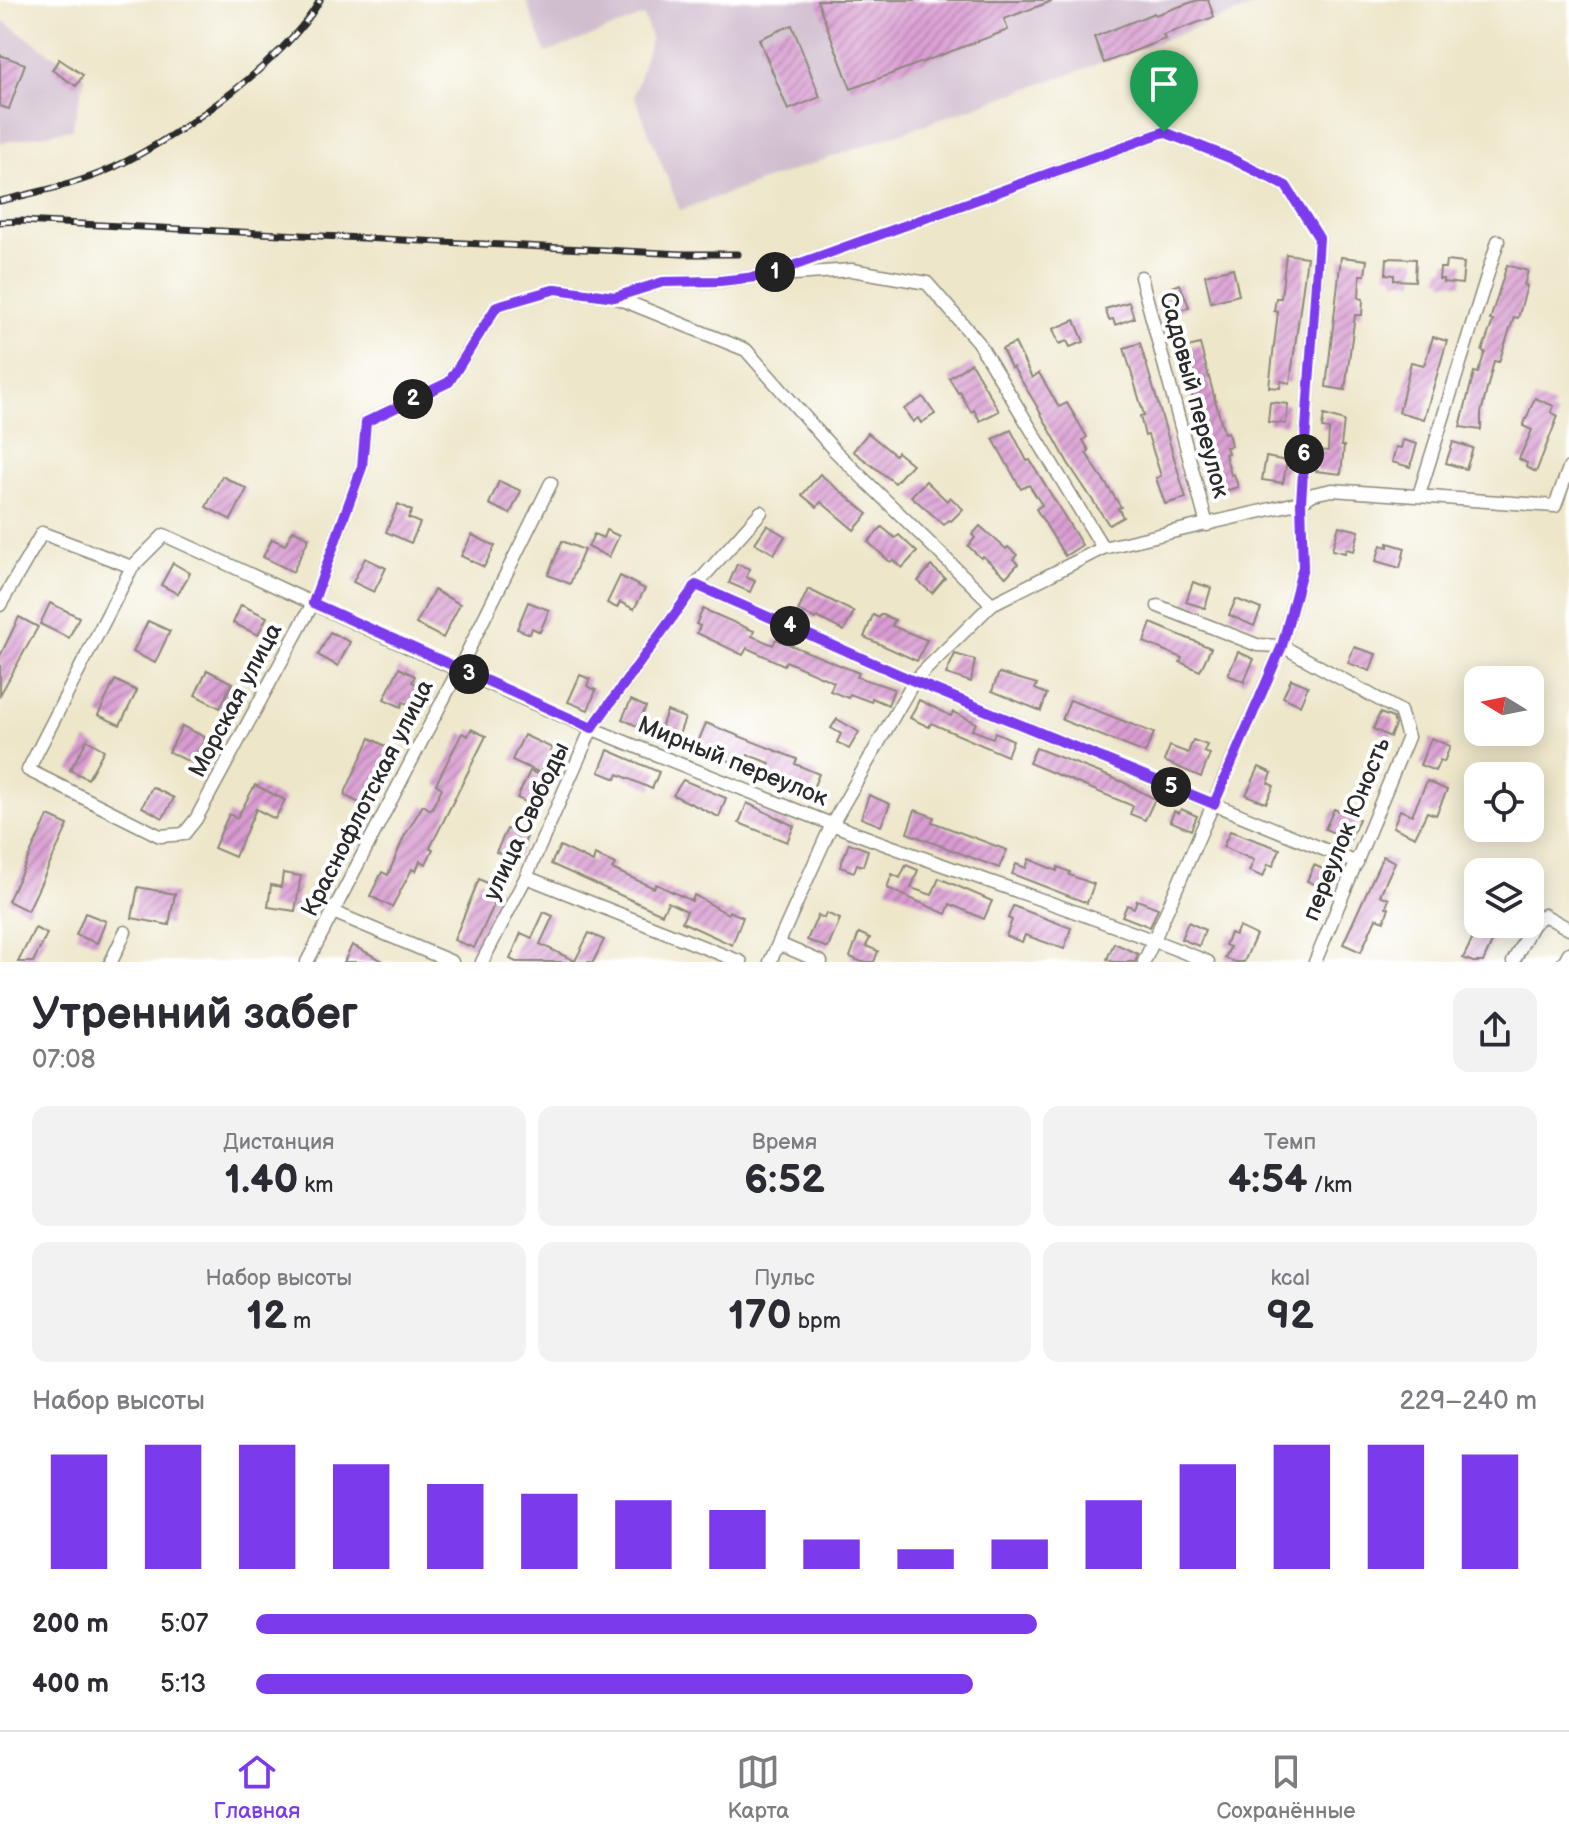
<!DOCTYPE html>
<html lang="ru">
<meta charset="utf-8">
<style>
:root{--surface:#fff;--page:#f2f2f3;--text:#2b2b33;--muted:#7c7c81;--line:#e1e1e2;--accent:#7c3aed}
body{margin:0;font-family:"Balsamiq Sans",sans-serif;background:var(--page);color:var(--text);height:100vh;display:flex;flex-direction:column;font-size:30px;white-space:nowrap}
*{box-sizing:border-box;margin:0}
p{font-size:26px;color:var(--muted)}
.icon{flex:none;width:44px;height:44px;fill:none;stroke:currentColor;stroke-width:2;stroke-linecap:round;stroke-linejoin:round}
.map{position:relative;height:962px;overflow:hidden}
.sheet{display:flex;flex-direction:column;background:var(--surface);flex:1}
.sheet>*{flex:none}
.needle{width:52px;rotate:280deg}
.fabs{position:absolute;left:1464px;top:666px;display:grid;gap:16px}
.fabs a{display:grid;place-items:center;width:80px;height:80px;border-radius:16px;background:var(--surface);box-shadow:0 4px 20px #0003;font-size:40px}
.pin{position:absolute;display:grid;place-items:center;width:68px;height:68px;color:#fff;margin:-82px -34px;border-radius:50% 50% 50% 0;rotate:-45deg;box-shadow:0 0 8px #0007}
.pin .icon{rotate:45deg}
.km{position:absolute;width:40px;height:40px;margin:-20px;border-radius:50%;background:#222;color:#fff;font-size:22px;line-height:40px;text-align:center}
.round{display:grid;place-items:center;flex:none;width:84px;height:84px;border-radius:16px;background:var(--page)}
.headline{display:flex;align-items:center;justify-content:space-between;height:136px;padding:0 32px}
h1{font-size:44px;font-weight:700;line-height:60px}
.stats{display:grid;grid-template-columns:repeat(3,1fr);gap:12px;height:136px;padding:8px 32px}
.stats div{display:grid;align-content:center;border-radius:16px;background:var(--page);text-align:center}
.stats b{font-size:40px;font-weight:700}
.stats small{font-size:22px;font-weight:400}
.stats p{font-size:22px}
.chart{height:224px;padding:16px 32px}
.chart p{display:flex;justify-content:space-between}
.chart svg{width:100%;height:144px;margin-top:8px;stroke:var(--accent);stroke-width:6}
ul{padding:0 32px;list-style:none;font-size:26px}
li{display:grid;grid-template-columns:128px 96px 1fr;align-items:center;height:60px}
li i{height:20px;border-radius:10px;background:var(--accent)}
.dock{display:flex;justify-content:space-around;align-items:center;height:112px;border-top:2px solid var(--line);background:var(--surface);font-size:22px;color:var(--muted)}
.dock a{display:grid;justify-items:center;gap:4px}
.dock .on{color:var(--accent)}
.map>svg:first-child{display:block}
</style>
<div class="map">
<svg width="1569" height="962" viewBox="0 0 1569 962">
<defs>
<pattern id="building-hatch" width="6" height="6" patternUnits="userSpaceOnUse" patternTransform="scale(2)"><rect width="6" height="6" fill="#d99cd1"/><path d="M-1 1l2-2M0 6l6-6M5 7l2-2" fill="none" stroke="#b07faa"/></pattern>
</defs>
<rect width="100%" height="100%" fill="#fff"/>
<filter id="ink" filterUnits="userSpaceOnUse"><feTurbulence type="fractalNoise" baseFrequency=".0125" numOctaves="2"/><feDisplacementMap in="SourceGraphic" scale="16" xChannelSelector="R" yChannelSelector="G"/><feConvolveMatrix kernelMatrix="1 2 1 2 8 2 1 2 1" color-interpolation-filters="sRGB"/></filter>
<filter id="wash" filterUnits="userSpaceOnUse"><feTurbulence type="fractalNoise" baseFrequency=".006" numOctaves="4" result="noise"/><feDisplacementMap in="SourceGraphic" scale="32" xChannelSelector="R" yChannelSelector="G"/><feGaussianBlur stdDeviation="1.8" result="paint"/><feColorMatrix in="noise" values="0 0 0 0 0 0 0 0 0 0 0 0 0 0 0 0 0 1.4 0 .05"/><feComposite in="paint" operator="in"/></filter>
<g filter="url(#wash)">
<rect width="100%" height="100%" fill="#ede6c9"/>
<g fill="#d0bdce">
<polygon points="526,0 1269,0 1269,1 1084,69 680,210 634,95 651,38 644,16 546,53"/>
<polygon points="0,19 85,77 72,129 0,143"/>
</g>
<g id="blocks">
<g fill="url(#building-hatch)">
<polygon points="817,0 1052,0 1052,1 1004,19 1008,30 851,89"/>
<polygon points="1198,0 1208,0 1214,17 1163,35 1165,39 1104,63 1094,37 1154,13 1155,15"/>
<polygon points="792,25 820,97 788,110 759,39"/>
<polygon points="0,55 25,64 9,109 0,106"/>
<polygon points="59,59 83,75 76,86 52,70"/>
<polygon points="1286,254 1307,257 1290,383 1281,381 1280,388 1269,387 1278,312 1274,311 1276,298 1281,298"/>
<polygon points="1341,257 1367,260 1365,275 1360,275 1359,298 1363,299 1362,315 1355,315 1345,390 1326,387"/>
<polygon points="1387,258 1416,259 1415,281 1394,280 1394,275 1386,274"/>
<polygon points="1446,261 1464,263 1462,284 1443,282 1443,279 1439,279 1440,268 1445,268"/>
<polygon points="1507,265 1528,271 1524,285 1527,286 1518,318 1514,317 1499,362 1494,361 1481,413 1481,430 1460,427 1474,372 1478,373 1485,352 1482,351 1493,321 1490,320"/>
<polygon points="1233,268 1239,295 1211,302 1205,275"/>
<polygon points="1180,284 1189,307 1174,313 1172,308 1168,309 1162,291"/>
<polygon points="1129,302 1134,318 1115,325 1113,319 1109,320 1105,309"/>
<polygon points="1075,320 1084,342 1070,347 1067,341 1059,344 1053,329"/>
<polygon points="1433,337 1447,341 1424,419 1399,412 1411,362 1424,365"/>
<polygon points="1015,343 1032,378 1039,373 1059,407 1067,403 1087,437 1083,440 1089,451 1086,453 1121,507 1118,508 1123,517 1109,525 1068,463 1035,403 1013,367 1011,368 1002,349"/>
<polygon points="1140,343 1186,498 1165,504 1156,478 1161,476 1148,435 1145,436 1140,416 1144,415 1124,348"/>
<polygon points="1200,344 1224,433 1228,432 1231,446 1226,447 1228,453 1225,454 1231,475 1234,474 1238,487 1220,492 1208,458 1180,349"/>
<polygon points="971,363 999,411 980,421 974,410 971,412 960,392 958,393 949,378"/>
<polygon points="923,397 935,414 921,423 918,418 913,422 904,409"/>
<polygon points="1535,398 1554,406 1551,412 1558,416 1536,472 1526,467 1527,463 1519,459 1532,430 1523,426"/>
<polygon points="1270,402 1288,404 1286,424 1268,422"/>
<polygon points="1324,415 1344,421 1341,446 1344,446 1341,474 1316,471 1318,450 1328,451 1329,429 1322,428"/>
<polygon points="1011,430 1027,461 1030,460 1082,545 1065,556 1036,509 1042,505 1029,485 1021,489 993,439"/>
<polygon points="868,433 895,455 897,452 912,464 895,483 853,451"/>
<polygon points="1403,440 1417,444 1410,467 1392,462 1396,447 1401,448"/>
<polygon points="1453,442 1473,448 1466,469 1446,463"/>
<polygon points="1266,457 1287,461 1283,483 1262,480"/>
<polygon points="820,474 868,514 854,530 821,502 817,507 802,495"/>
<polygon points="222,476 247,489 231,520 206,507"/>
<polygon points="499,481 521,491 510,514 489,504"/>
<polygon points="926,481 947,501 950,497 963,509 951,521 949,520 944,525 911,496"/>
<polygon points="398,504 412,511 408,518 420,523 411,543 386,532"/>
<polygon points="767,525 785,536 774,554 755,543"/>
<polygon points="980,526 1006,549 1008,547 1017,555 1013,559 1018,564 1006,577 983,556 981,558 968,546 975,538 972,535"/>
<polygon points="1339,526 1359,531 1354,551 1346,549 1345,553 1332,550"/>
<polygon points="882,527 895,538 899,535 917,552 902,568 893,560 890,562 868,542"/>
<polygon points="293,530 309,538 293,572 263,557 272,539 285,545"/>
<polygon points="606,530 619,536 609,557 588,547 594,534 603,538"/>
<polygon points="472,535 495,546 484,567 461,556"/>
<polygon points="562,541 584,550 570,584 548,575"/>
<polygon points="1388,543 1405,548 1400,568 1376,561 1381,545 1388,547"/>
<polygon points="365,558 386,568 374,592 353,582"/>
<polygon points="173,563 190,573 178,594 161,585"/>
<polygon points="737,564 750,569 746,577 755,581 750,592 729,583"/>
<polygon points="931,566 945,578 932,593 918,581"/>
<polygon points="620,576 645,589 634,609 620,602 617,608 607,603"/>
<polygon points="1193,582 1211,588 1205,608 1186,602"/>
<polygon points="808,589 854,612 844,631 817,617 816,619 798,611"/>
<polygon points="434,590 460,604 443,638 416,624"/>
<polygon points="1236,599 1261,609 1254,626 1229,615"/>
<polygon points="528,602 549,610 540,632 532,628 530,634 517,629"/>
<polygon points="50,603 79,617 69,638 40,624"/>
<polygon points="241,605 267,617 258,635 233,623"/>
<polygon points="703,609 754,631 752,636 773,645 776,639 859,673 857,677 894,689 888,705 872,698 871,702 850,694 848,698 830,691 834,682 786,661 784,665 747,648 743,655 697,633 700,626 696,624"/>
<polygon points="881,614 895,620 892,626 927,640 917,661 864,637 873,615 879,618"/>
<polygon points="19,617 38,627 0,695 0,656"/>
<polygon points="148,621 170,631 155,663 133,652"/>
<polygon points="1151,623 1211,648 1200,671 1180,662 1182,658 1144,642"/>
<polygon points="330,632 350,642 338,666 318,655"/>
<polygon points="1354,647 1376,654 1370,671 1348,663"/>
<polygon points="1238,652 1254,659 1244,682 1228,675"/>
<polygon points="955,654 975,660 971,682 946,674"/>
<polygon points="399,668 415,676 412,682 422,687 413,706 403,702 401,707 384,699"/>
<polygon points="207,670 232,683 220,708 195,695"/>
<polygon points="999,673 1037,684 1035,689 1047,694 1041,711 992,691"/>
<polygon points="580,675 590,679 587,686 596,690 588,710 568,702"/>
<polygon points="1291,679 1308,686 1300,705 1283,697"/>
<polygon points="115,680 137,691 120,725 98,715"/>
<polygon points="631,700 646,707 637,726 622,719"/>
<polygon points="919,700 951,716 953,712 976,723 972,730 993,738 995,732 1013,740 1007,756 931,723 929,727 910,718"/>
<polygon points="1070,700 1154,733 1145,753 1062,720"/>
<polygon points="667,711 685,718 677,740 659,733"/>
<polygon points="1380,713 1393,718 1395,725 1390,737 1373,729"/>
<polygon points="837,719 859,732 849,749 837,742 841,734 831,728"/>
<polygon points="706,723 797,759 795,764 819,774 811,793 765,776 770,763 748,755 744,766 695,749"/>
<polygon points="182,726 205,737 192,763 169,752"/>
<polygon points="471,729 486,736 430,848 433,849 426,864 420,861 416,871 412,869 392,907 370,896 382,872 388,875 404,837 423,805 431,810 442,788 436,784 462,733 468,736"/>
<polygon points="524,735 552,748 540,773 512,760"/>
<polygon points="370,738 389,748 385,756 388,758 363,805 344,795"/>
<polygon points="1431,738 1450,746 1444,762 1440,760 1435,771 1420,765"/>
<polygon points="87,740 104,750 88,779 70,770"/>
<polygon points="1193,740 1207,745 1204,752 1210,754 1201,777 1164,761 1170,746 1188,753"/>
<polygon points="1036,748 1123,782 1155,799 1145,820 1130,814 1133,806 1029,763"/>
<polygon points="608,750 659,772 652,789 618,774 616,779 599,772"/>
<polygon points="1259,767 1272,773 1268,783 1274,786 1266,803 1246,795"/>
<polygon points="530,771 551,780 538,808 517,798"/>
<polygon points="683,780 726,798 719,817 673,795"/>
<polygon points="1427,781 1447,790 1436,815 1427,812 1415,837 1393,827 1400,810 1412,815"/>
<polygon points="255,785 285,800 275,819 256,809 235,857 214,848 229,814 237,818"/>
<polygon points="152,787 174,798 163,818 142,807"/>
<polygon points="869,795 890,804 881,826 861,818"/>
<polygon points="747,803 794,826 787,842 739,823"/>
<polygon points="1181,809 1197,816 1191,830 1170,821 1174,811 1179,813"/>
<polygon points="1334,809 1359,819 1350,840 1325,829"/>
<polygon points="915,810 934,817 932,822 1007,850 999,868 907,833"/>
<polygon points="48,816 68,825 28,911 8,901"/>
<polygon points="507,829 527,837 516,861 496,852"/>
<polygon points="1230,831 1280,849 1273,866 1268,864 1263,877 1249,871 1254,860 1223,847"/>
<polygon points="849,843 868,850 863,866 857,864 854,872 840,867"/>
<polygon points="560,846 593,862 595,855 615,864 612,869 654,888 656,884 692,901 694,895 728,914 729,911 743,917 732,945 682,922 687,911 668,902 662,914 551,864"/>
<polygon points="1383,856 1395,862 1380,895 1389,899 1386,907 1389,908 1384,921 1376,918 1361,952 1343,944"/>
<polygon points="1029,859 1057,871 1058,867 1070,872 1069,875 1094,884 1087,903 1012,874 1016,864 1026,868"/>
<polygon points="906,865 918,870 911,888 932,895 939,878 992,901 984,919 950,904 946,914 887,888 892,874 900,878"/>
<polygon points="1314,865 1336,875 1329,890 1307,881"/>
<polygon points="283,873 301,876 295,911 268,907 271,885 281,887"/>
<polygon points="479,879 501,890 474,948 454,940"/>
<polygon points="138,887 175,894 169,925 132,918"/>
<polygon points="1137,900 1158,908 1150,927 1122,916 1127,905 1134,908"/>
<polygon points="1013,906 1071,928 1064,949 1025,935 1022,942 1006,936 1012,920 1008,918"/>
<polygon points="544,912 553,916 540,944 575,961 589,933 604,940 593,962 516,962 510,959 521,933 532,938"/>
<polygon points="85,913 106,921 97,943 76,935"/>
<polygon points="826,913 840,919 828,948 807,940 818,915 824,918"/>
<polygon points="1188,922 1205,930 1199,946 1181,939"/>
<polygon points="1480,924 1500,924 1483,962 1473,962 1463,958"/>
<polygon points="1239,927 1256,935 1244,962 1235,962 1225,958 1230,947 1225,945 1230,933 1235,935"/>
<polygon points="35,928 47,934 33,962 18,962"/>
<polygon points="859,933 870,938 866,946 878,951 874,962 862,962 850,957"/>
<polygon points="1114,943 1138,954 1135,962 1113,962 1107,959"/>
<polygon points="352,945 385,962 344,962"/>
</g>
</g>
</g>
<g filter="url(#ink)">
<use href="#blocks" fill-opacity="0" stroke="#8c887a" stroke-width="2"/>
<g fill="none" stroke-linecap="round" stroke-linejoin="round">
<g stroke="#8c887a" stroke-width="15">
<g id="street">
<polyline points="780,275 852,270 927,283 978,342 1103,548"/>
<polyline points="1141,277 1207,525"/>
<polyline points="615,297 746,350 834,450 992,604"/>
<polyline points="1419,495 1498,241"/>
<polyline points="696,585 914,681 1357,863"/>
<polyline points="0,605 42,533 132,567"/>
<polyline points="1158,606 1257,645 1282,646 1400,711 1408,737 1315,962"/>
<polyline points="526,877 741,962"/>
<polyline points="333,912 452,962"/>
<polyline points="779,944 821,962"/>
<polyline points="111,962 125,932"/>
<polyline points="307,962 459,669 551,483"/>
<polyline points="482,962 526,877 592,728 696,585 761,512"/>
<polyline points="770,962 832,824 914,681 992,604 1103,548 1301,502 1313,494 1332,490 1555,506 1569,468"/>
<path d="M1144,962L1154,940L1282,646L1303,567L1301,502L1319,238L1286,186L1230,158L1164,132L765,276L720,281L663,282L615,297L556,289L497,306L449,382L366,422L362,467L313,603L196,819L184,834L160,836L28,770L132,567L164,535C307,600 449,668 593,729C671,761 750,792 829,823C954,872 1084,911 1208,962"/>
<polyline points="1513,962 1532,925 1544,915 1569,929"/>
<polyline points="1564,962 1569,953"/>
</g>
</g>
<use href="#street" stroke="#fff" stroke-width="12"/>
<g stroke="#2b2b2b" stroke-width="7">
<g id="rail">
<path d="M0,201C33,193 69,186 101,173C166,147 287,61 320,0"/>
<polyline points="0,222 21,221 683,254 738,254"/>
</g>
</g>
<use href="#rail" stroke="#fff" stroke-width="4" stroke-dasharray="12" stroke-linecap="butt"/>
</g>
</g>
<g fill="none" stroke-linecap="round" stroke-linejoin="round" filter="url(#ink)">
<g stroke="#fff" stroke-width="16">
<polygon id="route" points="1164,132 1230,158 1286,186 1319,238 1301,502 1303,567 1282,646 1214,804 914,681 696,585 592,728 313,603 362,467 366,422 449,382 497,306 556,289 615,297 663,282 720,281 765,276"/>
</g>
<use href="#route" stroke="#7c3aed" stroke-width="10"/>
</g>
<g text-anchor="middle" stroke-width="8" stroke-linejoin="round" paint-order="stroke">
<g font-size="24" fill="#2b2b2b" stroke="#fff">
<text transform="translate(1195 395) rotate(75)" y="8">Садовый переулок</text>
<text transform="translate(235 700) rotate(-62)" y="8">Морская улица</text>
<text transform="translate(733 761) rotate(22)" y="8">Мирный переулок</text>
<text transform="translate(367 798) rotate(-63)" y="8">Краснофлотская улица</text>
<text transform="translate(526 821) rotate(-65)" y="8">улица Свободы</text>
<text transform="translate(1346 829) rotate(-68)" y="8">переулок Юность</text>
</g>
</g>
</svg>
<div class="fabs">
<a><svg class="needle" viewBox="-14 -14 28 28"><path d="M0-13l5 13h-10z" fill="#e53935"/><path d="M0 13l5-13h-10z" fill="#7c7c81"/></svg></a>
<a><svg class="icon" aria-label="locate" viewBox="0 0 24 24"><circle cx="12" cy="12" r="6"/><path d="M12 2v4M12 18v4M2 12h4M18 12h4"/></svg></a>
<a><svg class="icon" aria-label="layers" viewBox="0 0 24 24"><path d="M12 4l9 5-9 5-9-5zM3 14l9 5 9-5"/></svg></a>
</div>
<div class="pin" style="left:1164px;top:132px;background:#1e9e55"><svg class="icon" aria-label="arrive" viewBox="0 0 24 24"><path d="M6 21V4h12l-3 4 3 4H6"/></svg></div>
<b class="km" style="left:775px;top:272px">1</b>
<b class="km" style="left:413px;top:399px">2</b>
<b class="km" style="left:469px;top:674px">3</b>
<b class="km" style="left:790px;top:626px">4</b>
<b class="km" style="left:1171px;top:787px">5</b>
<b class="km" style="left:1304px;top:454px">6</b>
</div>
<section class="sheet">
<div class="headline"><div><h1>Утренний забег</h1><p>07:08</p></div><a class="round"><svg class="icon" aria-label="share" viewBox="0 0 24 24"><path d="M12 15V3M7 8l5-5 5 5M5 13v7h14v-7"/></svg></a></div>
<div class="stats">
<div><p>Дистанция</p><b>1.40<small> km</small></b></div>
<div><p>Время</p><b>6:52</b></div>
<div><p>Темп</p><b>4:54<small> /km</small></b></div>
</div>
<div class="stats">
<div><p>Набор высоты</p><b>12<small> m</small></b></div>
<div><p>Пульс</p><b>170<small> bpm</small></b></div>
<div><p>kcal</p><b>92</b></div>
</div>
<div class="chart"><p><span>Набор высоты</span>229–240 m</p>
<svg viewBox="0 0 160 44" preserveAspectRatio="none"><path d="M5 44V9M15 44V6M25 44V6M35 44V12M45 44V18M55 44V21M65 44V23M75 44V26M85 44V35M95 44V38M105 44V35M115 44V23M125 44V12M135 44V6M145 44V6M155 44V9"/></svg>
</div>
<ul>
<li><b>200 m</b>5:07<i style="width:61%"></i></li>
<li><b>400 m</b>5:13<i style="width:56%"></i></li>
</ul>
</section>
<nav class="dock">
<a class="on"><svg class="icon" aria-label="home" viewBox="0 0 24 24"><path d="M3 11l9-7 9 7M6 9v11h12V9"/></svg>Главная</a>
<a><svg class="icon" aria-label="map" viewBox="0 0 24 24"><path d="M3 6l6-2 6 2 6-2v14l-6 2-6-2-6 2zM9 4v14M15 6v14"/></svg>Карта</a>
<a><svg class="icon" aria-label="saved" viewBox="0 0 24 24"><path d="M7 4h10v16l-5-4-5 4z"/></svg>Сохранённые</a>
</nav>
